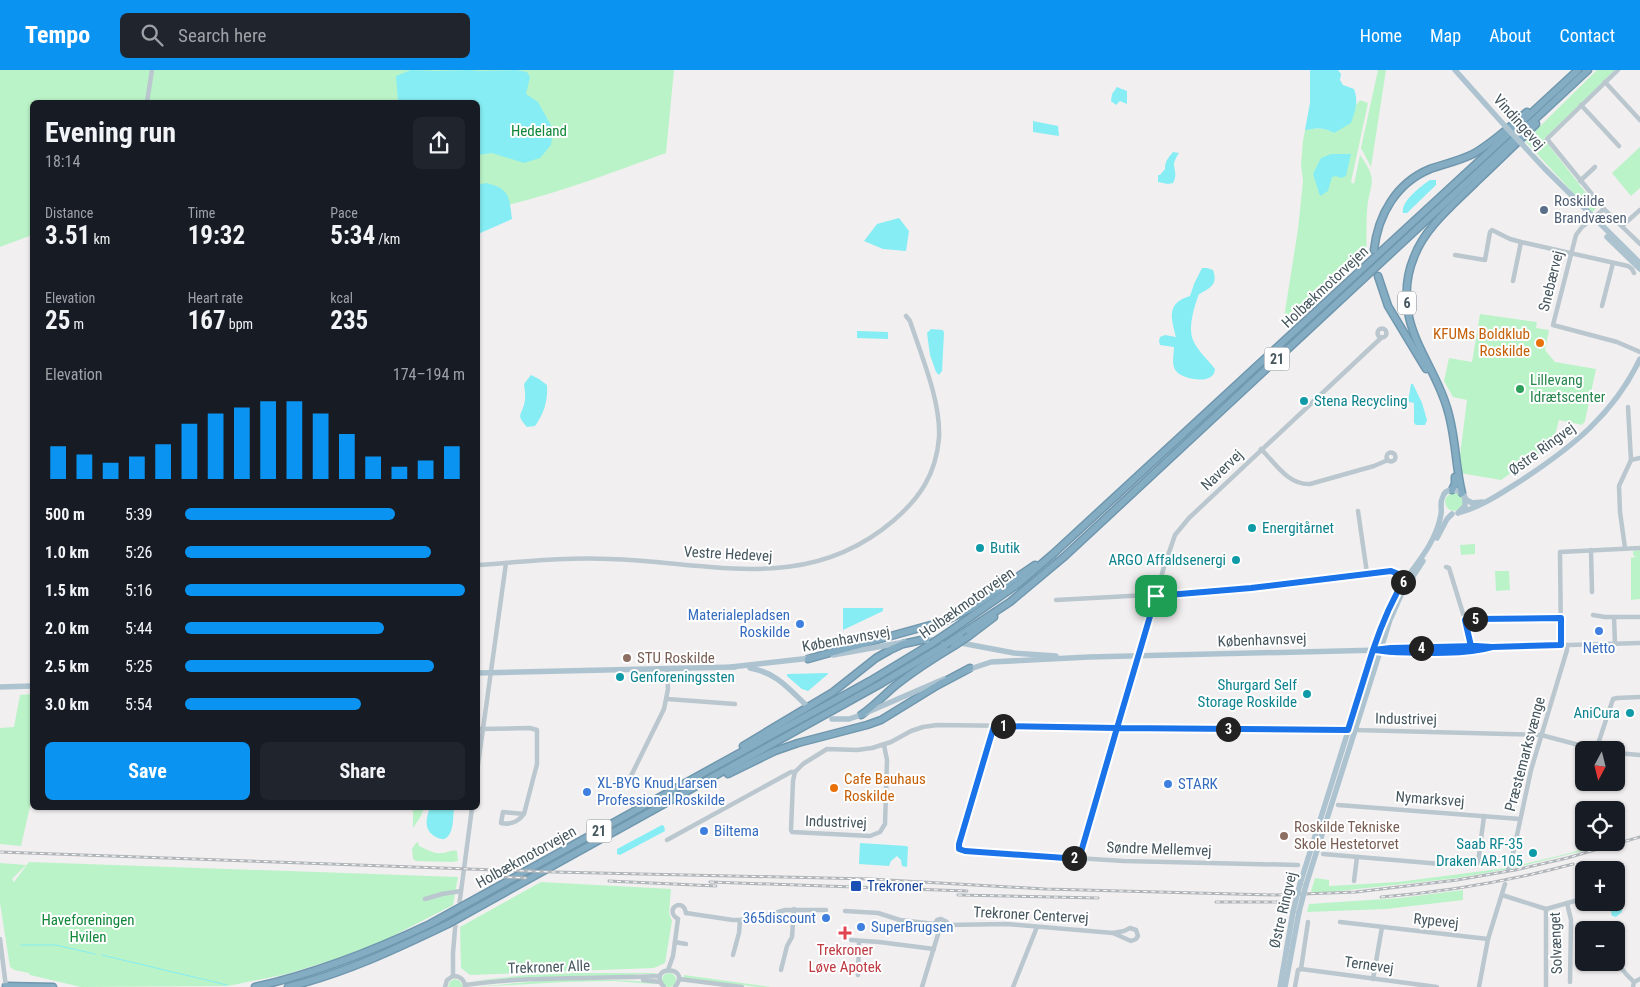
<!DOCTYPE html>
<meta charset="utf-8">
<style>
:root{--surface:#171b24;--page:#20242c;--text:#f1f3f6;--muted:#9ea1a6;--accent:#0b93f1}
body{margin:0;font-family:"Roboto Condensed",sans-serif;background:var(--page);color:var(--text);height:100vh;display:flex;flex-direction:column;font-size:19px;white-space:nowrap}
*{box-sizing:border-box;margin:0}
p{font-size:16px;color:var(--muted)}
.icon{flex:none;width:28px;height:28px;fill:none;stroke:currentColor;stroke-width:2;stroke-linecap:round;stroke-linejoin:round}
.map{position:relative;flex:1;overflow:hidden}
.drawer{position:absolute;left:30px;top:30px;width:450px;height:710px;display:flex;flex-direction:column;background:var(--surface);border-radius:8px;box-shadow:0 1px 4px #0004}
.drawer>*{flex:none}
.needle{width:32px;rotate:187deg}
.buttons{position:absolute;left:1575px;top:671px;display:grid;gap:10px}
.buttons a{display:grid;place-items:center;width:50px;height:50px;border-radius:8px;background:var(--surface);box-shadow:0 1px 4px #0004;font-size:25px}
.pin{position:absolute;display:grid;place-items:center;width:42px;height:42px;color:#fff;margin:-21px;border-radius:10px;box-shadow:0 2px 8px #0006}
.km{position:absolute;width:25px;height:25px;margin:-12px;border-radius:50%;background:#222;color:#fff;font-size:14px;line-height:25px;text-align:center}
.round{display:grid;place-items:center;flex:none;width:52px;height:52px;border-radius:8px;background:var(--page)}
.summary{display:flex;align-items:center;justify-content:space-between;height:85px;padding:0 15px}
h1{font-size:28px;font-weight:700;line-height:38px}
.figures{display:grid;grid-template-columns:repeat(3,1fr);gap:8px;height:85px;padding:5px 15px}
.figures div{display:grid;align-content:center}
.figures b{font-size:25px;font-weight:700}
.figures small{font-size:14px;font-weight:400}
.figures p{font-size:14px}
.chart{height:140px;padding:10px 15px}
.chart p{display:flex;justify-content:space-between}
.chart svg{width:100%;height:90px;margin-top:5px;stroke:var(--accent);stroke-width:6}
.button{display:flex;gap:10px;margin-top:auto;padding:10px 15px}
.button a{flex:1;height:58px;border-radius:8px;background:var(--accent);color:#fff;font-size:20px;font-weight:700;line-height:58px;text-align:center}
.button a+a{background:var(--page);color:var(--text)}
ul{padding:0 15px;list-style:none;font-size:16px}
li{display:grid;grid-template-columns:80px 60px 1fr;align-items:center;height:38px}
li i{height:12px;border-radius:6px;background:var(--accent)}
header{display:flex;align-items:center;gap:30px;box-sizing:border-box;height:70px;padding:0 25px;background:var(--accent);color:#fff}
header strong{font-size:24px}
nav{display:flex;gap:28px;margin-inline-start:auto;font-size:18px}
.search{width:350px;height:45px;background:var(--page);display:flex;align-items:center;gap:12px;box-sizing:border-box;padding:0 18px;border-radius:8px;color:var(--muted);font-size:19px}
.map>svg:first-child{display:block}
</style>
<header>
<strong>Tempo</strong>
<div class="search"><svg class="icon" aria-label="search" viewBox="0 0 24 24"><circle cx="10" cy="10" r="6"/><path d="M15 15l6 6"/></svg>Search here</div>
<nav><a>Home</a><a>Map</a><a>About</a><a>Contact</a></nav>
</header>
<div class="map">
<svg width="1640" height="917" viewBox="0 0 1640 917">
<rect width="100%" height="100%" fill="#f2eff0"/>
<g fill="#bbf3c8">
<path d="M0,0H674L666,83C604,105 543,130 478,141V32H32V165L0,177Z"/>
<polygon points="1378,0 1386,0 1371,97 1361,78"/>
<polygon points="1597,0 1615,0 1544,69 1597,137 1592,143 1525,71"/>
<path d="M1360,30L1368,33L1351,112L1354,114L1360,85C1380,113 1369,112 1367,141C1366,154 1367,167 1366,181L1341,199L1310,232L1283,254L1298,159L1303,111L1301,95L1303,71L1305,60C1317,58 1324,57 1334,63Z"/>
<polygon points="1640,77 1640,118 1631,126 1612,103"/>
<polygon points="1480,244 1537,252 1536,258 1549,260 1545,280 1555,292 1596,299 1585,351 1582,355 1559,350 1555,365 1556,372 1501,410 1460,403 1460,385 1467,330 1453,327 1444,311 1449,288 1472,292"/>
<circle cx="1454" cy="432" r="9"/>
<polygon points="1475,474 1475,484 1461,485 1460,475"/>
<polygon points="1640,480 1640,529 1631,530 1631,488 1629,488 1636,487 1633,485 1633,481"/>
<polygon points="1495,501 1509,501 1510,520 1496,521"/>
<polygon points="32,624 32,728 21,776 0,774 0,658 14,657 20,625"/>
<polygon points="413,738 424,738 421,746 413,758"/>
<path d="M418,772L419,776C426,779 433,784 442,783C448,783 451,779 457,781L458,791L452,792L416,791L413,789L412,779L416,773Z"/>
<polygon points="1604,773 1614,773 1514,798 1457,808 1313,824 1311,821 1315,808 1329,810 1329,816 1398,812 1507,798 1566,784"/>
<polygon points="29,792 458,807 453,835 383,871 335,889 287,904 228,916 81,917 30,905 29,903 14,900 10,897 0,833 0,793 26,795 12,809 14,812"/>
<polygon points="541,812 671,819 669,843 672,851 665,893 654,898 470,905 461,898 460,857"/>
<polygon points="1463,820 1463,830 1386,839 1307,842 1309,834 1400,828"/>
<circle cx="669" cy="910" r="7"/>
<polygon points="577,903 655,903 655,904 638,904 630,906 571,906 471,911 528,905"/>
<polygon points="684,905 771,917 758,917 684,908"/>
<polygon points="455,909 460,911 463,917 448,917 450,911"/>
<polygon points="550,910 616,910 654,912 654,914 614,911 566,912 474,917"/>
</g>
<g fill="#85edf3">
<polygon points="411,0 437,1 471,0 478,1 516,0 527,2 530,7 526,24 538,32 553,59 551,75 540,88 524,93 492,83 478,85 478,32 398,32 396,6"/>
<path d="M1310,0H1338L1341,4L1340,10L1343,15L1354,19C1359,32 1355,41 1351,53L1334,63C1324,57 1317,58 1305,60L1310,33Z"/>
<polygon points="1117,17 1127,21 1127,34 1120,31 1116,35 1111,31 1112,24"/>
<polygon points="1033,51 1058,56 1059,66 1033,62"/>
<path d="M1173,82L1179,83C1177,86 1174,91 1174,95C1175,102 1177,106 1173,113L1168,114L1158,112V105H1160L1165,99C1165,91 1168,88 1173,82Z"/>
<polygon points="1331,84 1351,84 1346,106 1341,108 1336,106 1332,107 1328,121 1320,126 1313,104 1321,88"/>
<path d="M1430,110H1436V115L1407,143H1403C1400,132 1421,116 1430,110Z"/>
<path d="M486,113C510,119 509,126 512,149L478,164V115Z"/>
<polygon points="899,148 909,161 906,181 883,179 864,171 877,154"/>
<path d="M1202,198H1207L1213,200C1218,214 1211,218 1199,224C1194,237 1188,257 1193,270C1197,280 1208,290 1215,299C1214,317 1180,308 1176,301C1171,295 1174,284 1174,277L1160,275L1159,271L1160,267L1165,265L1176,267C1171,248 1166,233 1190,226L1194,214Z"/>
<polygon points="931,259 943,260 944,263 942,301 939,305 936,302 930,285 927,263"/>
<polygon points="857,261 888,262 888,269 857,268"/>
<path d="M531,305L539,309L547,315C548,331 544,343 535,356L527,357C517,345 520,347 524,335C526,328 525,321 524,314Z"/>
<polygon points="1411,314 1413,314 1422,333 1427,350 1425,355 1416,355 1414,353 1414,333 1405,331 1409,326"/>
<polygon points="843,538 883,538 883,541 843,560"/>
<polygon points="828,603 828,604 808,621 802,619 787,606 787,604"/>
<path d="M430,738H454C453,746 454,763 446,768C443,770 441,769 438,768C424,762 425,750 430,738Z"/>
<polygon points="662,755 664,756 665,761 620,785 617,784 617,779"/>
<polygon points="860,773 906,776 908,777 907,797 902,796 901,790 897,786 891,791 889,796 859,794"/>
<path d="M1616,817L1624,818C1625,823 1622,835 1622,842L1616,847L1612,846C1610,841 1612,835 1616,832Z"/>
</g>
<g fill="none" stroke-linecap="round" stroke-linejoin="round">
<g stroke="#85edf3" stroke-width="1">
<polyline points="21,875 56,875 95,884"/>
<polyline points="102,885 227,915"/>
</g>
<polyline stroke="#c7c9cc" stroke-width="4.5" stroke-dasharray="4.5 2" stroke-linecap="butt" points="455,859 460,829"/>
<g stroke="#6f97ae" stroke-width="9">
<g id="highway">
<path d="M1374,180C1378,145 1396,113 1430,99C1444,94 1459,91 1473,84C1493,73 1509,57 1527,42"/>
<polyline points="1378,206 1388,236 1426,299"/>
<polyline points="1452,420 1455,414 1455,407"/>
<path d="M1462,423C1455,395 1456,366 1447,338C1438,306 1416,279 1409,247C1405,227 1406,206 1414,187C1425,157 1454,134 1476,112C1496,93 1517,73 1536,54"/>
<polyline points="949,562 1018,514 1053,484 1578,0"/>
<polyline points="960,565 1010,532 1065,486 1588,0"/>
<polyline points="969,566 994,547"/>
<polyline points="808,589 945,551 972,538 1035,495"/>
<path d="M861,645C874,636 884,625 896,615C914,601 934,588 954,576"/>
<polyline points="743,676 833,622 876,588 890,580 903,574 926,569"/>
<polyline points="728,704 775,681 798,673 867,655 881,650 938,615 970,598"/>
<polyline points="6,916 53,917"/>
<path d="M255,917C317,903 373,881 430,854L870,611L931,574"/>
<path d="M288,917C345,903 396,879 448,854L882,613L945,575"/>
</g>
</g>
<g stroke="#bac7ce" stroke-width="4.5">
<polyline points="1618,0 1547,69 1604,139 1640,174"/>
<polyline points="1605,12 1640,50"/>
<polyline points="147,32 152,0"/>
<polyline points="1581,35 1619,76"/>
<polyline points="1580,111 1595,97"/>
<polyline points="1604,139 1582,157 1576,165 1553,255 1617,272 1640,282"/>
<polyline points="1622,156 1640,140"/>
<polyline points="1455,185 1485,190 1490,162 1492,160 1510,169 1521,172 1628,196 1632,199 1634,203"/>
<polyline points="1513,211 1521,172"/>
<polyline points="1602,236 1613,193"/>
<circle cx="1382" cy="263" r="4.5"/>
<path d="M1261,379C1275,393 1288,415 1310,414L1374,396L1388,390"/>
<circle cx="1391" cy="387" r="4.5"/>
<polyline points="1631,390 1640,388"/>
<polyline points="1358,441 1367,503"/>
<polyline points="1625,478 1620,442 1619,416 1631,390 1628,337"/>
<polyline points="1591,480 1592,522"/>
<path d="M478,495C521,492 566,487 610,489C711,492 806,525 893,451C920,428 936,404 939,368C941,331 921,285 910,251L906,246"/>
<polyline points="1446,497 1449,498 1465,550 1471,576"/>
<polyline points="1056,530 1203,522 1267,516 1387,501 1398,503 1406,507"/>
<polyline points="1593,545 1605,547 1640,547"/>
<polyline points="1614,547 1615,574"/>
<polyline points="1465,550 1561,548"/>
<polyline points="1561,575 1560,482 1640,478"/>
<polyline points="1381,580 1391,578 1483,576 1492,577 1640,573"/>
<path d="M1384,581C1406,585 1469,584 1491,577"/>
<polyline points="667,629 735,634"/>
<polyline points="994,656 959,774 959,779 965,781 1124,791 1298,795"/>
<path d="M478,659L530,658L537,660V694L524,744C518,752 510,755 501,753L503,742L524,744"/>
<polyline points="884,675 887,690 885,754 880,762 870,766 792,762 791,760 793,711 795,702 803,694 827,679 857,680 872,678 891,672 911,661 923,657 937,655 1355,660 1541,665 1598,680"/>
<polyline points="1596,680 1613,629 1617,628 1640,627"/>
<polyline points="1616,683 1640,685"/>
<polyline points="478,695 506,493"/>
<polyline points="628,712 664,639 668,619 667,600"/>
<polyline points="1338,735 1520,749"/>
<polyline points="667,770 791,702 795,702"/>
<polyline points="1323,784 1441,794 1454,791 1478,793 1484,746"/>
<polyline points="1079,789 1164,497 1175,465 1189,448 1381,268"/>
<polyline points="1508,799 1511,793 1531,700 1567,580 1567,575"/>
<polyline points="1354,811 1357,787"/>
<polyline points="1502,825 1546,839 1582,829"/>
<polyline points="425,829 442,824 461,821"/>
<polyline points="460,829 472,738"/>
<polyline points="1567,833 1571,850 1570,912"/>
<polyline points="1546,839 1546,917"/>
<polyline points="845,841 878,843 900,850 935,854"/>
<polyline points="686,843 733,850 743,850 753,849 785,840 826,840"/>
<path d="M678,849C663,840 683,826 686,843"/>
<polyline points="1340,852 1488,869"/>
<polyline points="935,854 937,850 941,849 947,852 946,859 943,861 939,861"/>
<polyline points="947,855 1007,854 1113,863 1124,861 1130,858 1136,860 1138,866 1136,869 1131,871 1113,863"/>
<polyline points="0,869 6,917"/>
<polyline points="851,870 879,872 934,879"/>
<polyline points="675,872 686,874"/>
<polyline points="733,885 739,863 740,850"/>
<polyline points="1616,891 1626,904 1634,912"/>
<polyline points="1301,899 1308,852"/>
<polyline points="668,900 673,886 678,849"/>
<polyline points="781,900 787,876 792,867 794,839"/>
<polyline points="858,905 859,871"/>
<polyline points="453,906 453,883 455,859"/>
<polyline points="679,909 742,917"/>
<polyline points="1373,909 1382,857"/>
<polyline points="643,910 660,912"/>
<path d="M465,915C530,906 595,909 660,906"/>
<path d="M445,917L447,910L453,906C460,906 465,910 465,917"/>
<path d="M664,917C645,895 693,895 675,917"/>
<polyline points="922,917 939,861"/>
<polyline points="1013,917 1037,857"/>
<polyline points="1295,917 1298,900 1301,899 1437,917"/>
<polyline points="1479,917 1488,869 1505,814"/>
<polyline points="1633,917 1634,912 1640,909"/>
</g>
<g stroke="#adc4d0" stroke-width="5.5">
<polyline points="1455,0 1505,56"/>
<polyline points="1522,74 1544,98 1640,193"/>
<polyline points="1607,167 1640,199"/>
<polyline points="1465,429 1472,433 1482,432"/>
<path d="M1461,442C1483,436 1503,422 1522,410C1572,377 1613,345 1640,289"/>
<polyline points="1437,468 1447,449 1452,444"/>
<polyline points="921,570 945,570 1014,583 1056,586"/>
<polyline points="833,585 905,572"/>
<polyline points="731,597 811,588"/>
<path d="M750,598C776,603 786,616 805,634"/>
<polyline points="967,600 991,592 1089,587 1381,580"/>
<polyline points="478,603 735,597"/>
<polyline points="0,617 32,616"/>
<polyline points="832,649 849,649 861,645 944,609"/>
<path d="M1300,814C1319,755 1337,695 1356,636C1365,605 1374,573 1386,542C1400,508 1435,482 1441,444C1442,439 1440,433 1442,429C1445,416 1459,418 1465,427V436L1458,443"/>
<polyline points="1306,815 1390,550 1401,525 1423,491"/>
<polyline points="1280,917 1293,842"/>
<polyline points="1285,917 1299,842"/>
</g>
<use href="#highway" stroke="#84acc2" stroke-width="6"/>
<g stroke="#b1b6ba" stroke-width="3">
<g id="rail">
<polyline points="0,782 553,802 870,809 1045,819 1276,825 1356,822 1457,810 1515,800 1567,788 1640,767"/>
<polyline points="484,806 526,808"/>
<polyline points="609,811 716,816"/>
<polyline points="710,812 967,821"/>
<polyline points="958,825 1098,828"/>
<path d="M1381,827C1445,822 1510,811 1573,794"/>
<polyline points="1216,832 1291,832"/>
</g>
</g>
<use href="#rail" stroke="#fff" stroke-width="1" stroke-dasharray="4" stroke-linecap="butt"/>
<g stroke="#6f97ae" stroke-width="9" stroke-linecap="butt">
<g id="highway-bridge">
<polyline points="931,574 949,562"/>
<polyline points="945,575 960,565"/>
<polyline points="954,576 969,566"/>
</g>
</g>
<g stroke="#adc4d0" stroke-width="5.5">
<polyline points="1505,56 1522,74"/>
<polyline points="1293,842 1300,814"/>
<polyline points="1299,842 1306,815"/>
</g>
<use href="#highway-bridge" stroke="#84acc2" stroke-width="6"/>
</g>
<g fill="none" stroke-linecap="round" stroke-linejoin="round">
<g stroke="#fff" stroke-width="10">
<path id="route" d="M1156,526L1117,658L994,656L959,774V779L965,781L1079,789L1117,658L1348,660L1373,580L1391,578L1476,576L1492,577L1561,575V548L1475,549L1465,550L1471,576L1492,577C1465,585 1421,583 1393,582C1386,582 1380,580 1373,580C1382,553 1391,531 1406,507L1391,501L1251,518L1156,526"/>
</g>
<use href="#route" stroke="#1a73e8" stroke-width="6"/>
</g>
<circle fill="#5c6f8a" stroke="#fff" stroke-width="2" cx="1544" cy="140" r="5"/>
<g fill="#e8710a" stroke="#fff" stroke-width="2">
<circle cx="1540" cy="273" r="5"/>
<circle cx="834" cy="718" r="5"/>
</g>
<circle fill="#2e9e5b" stroke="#fff" stroke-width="2" cx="1520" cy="319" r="5"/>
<g fill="#0f9aa8" stroke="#fff" stroke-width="2">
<circle cx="1304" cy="331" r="5"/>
<circle cx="1252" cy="458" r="5"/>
<circle cx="980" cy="478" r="5"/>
<circle cx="1236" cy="490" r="5"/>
<circle cx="620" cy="607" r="5"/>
<circle cx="1307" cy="624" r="5"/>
<circle cx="1630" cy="643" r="5"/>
<circle cx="1533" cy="783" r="5"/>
</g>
<g fill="#3f7fe0" stroke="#fff" stroke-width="2">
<circle cx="800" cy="554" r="5"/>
<circle cx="1599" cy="561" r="5"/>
<circle cx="1168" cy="714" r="5"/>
<circle cx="587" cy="722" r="5"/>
<circle cx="704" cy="761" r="5"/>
<circle cx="826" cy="848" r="5"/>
<circle cx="861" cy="857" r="5"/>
</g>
<g fill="#8d6e63" stroke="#fff" stroke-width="2">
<circle cx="627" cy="588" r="5"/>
<circle cx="1284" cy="766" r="5"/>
</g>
<rect fill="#1a4fb4" stroke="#fff" stroke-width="2" x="850" y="810" width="12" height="12" rx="2.5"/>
<path fill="#e0444e" stroke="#fff" stroke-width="2" d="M842.5 855.5h5v5h5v5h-5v5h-5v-5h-5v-5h5z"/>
<g text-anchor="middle" stroke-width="4" stroke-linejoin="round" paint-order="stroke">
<g fill="#fff" stroke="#7e898f" stroke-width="1">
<rect x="1398" y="221.5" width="18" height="23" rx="4"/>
<rect x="1264.5" y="277.5" width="25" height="23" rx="4"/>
<rect x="586.5" y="749.5" width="25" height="23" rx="4"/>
</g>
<g font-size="14" font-weight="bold" fill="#46575f">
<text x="1407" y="238">6</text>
<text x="1277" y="294">21</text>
<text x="599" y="766">21</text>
</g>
<g font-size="15" fill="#46575f" stroke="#fff">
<text transform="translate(1519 52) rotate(48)" y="5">Vindingevej</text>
<text transform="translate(1551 211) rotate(-76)" y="5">Snebærvej</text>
<text transform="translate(1325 217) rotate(-43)" y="5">Holbækmotorvejen</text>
<text transform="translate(1542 379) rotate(-36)" y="5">Østre Ringvej</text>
<text transform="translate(1222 400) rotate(-44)" y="5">Navervej</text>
<text transform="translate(728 484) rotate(3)" y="5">Vestre Hedevej</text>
<text transform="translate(967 533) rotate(-35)" y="5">Holbækmotorvejen</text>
<text transform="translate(846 569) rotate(-10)" y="5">Københavnsvej</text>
<text transform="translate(1262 570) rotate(-2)" y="5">Københavnsvej</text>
<text transform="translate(1406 649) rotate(1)" y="5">Industrivej</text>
<text transform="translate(1525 684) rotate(-75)" y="5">Præstemarksvænge</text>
<text transform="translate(1430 729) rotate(4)" y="5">Nymarksvej</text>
<text transform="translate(836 752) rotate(2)" y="5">Industrivej</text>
<text transform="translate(1159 779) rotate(2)" y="5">Søndre Mellemvej</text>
<text transform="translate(526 787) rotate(-29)" y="5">Holbækmotorvejen</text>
<text transform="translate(1283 840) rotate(-77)" y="5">Østre Ringvej</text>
<text transform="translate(1031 845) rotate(3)" y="5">Trekroner Centervej</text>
<text transform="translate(1436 851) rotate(6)" y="5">Rypevej</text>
<text transform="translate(1556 873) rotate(-92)" y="5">Solvænget</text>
<text transform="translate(1369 895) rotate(8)" y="5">Ternevej</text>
<text transform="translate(549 897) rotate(-2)" y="5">Trekroner Alle</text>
</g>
<g font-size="15" fill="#108739" stroke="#fff">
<text x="539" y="66">Hedeland</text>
<text x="88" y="855">Haveforeningen<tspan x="88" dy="17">Hvilen</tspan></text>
</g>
<g font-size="15" fill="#4e5e75" stroke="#fff" text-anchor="start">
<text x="1554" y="136">Roskilde<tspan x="1554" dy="17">Brandvæsen</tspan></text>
</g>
<g font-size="15" fill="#c56008" stroke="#fff" text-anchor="end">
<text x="1530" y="269">KFUMs Boldklub<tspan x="1530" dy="17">Roskilde</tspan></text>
<text x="844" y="714" text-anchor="start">Cafe Bauhaus<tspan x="844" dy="17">Roskilde</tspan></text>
</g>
<g font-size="15" fill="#27864d" stroke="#fff" text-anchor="start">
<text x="1530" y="315">Lillevang<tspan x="1530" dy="17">Idrætscenter</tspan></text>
</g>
<g font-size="15" fill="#0d838f" stroke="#fff" text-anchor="start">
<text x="1314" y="336">Stena Recycling</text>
<text x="1262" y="463">Energitårnet</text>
<text x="990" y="483">Butik</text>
<text x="1226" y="495" text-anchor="end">ARGO Affaldsenergi</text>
<text x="630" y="612">Genforeningssten</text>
<text x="1297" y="620" text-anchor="end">Shurgard Self<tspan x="1297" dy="17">Storage Roskilde</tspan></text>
<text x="1620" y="648" text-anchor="end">AniCura</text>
<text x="1523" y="779" text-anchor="end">Saab RF-35<tspan x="1523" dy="17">Draken AR-105</tspan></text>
</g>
<g font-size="15" fill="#366cbe" stroke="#fff" text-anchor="start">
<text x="790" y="550" text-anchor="end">Materialepladsen<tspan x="790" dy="17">Roskilde</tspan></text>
<text x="1599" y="583" text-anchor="middle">Netto</text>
<text x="597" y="718">XL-BYG Knud Larsen<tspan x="597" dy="17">Professionel Roskilde</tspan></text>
<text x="1178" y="719">STARK</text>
<text x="714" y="766">Biltema</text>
<text x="816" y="853" text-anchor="end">365discount</text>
<text x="871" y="862">SuperBrugsen</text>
</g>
<g font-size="15" fill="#785e54" stroke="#fff" text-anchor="start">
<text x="637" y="593">STU Roskilde</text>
<text x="1294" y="762">Roskilde Tekniske<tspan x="1294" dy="17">Skole Hestetorvet</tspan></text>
</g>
<g font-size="15" fill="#164399" stroke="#fff" text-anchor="start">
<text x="867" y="821">Trekroner</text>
</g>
<g font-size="15" fill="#be3a42" stroke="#fff">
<text x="845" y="885">Trekroner<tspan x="845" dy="17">Løve Apotek</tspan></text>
</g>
</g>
</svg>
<div class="buttons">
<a><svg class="needle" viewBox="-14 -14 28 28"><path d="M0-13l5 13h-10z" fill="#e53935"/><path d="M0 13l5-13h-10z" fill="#9ea1a6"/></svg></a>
<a><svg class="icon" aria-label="locate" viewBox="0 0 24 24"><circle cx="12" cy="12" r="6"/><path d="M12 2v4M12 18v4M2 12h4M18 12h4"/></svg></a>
<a>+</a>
<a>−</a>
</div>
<div class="pin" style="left:1156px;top:526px;background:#1e9e55"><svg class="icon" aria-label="arrive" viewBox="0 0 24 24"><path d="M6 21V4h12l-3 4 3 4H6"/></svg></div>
<b class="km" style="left:1003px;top:656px">1</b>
<b class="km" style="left:1074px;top:788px">2</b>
<b class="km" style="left:1228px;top:659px">3</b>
<b class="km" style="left:1421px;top:578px">4</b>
<b class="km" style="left:1475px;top:549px">5</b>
<b class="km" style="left:1403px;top:512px">6</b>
<section class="drawer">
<div class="summary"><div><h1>Evening run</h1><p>18:14</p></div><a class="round"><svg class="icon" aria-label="share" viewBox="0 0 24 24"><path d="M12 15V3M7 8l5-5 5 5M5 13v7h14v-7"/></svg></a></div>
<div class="figures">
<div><p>Distance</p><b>3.51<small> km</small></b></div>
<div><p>Time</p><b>19:32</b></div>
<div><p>Pace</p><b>5:34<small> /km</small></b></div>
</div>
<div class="figures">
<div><p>Elevation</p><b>25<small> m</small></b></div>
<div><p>Heart rate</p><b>167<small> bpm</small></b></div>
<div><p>kcal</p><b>235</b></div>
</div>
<div class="chart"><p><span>Elevation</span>174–194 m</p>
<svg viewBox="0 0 160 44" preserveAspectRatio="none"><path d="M5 44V28M15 44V32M25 44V36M35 44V33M45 44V27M55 44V17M65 44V12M75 44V9M85 44V6M95 44V6M105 44V12M115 44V22M125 44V33M135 44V38M145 44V35M155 44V28"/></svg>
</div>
<ul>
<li><b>500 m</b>5:39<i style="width:75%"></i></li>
<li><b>1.0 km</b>5:26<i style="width:88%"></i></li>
<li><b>1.5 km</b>5:16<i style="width:100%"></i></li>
<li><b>2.0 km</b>5:44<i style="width:71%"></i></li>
<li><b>2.5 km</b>5:25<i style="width:89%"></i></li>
<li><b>3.0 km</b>5:54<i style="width:63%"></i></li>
</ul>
<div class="button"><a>Save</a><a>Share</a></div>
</section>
</div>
